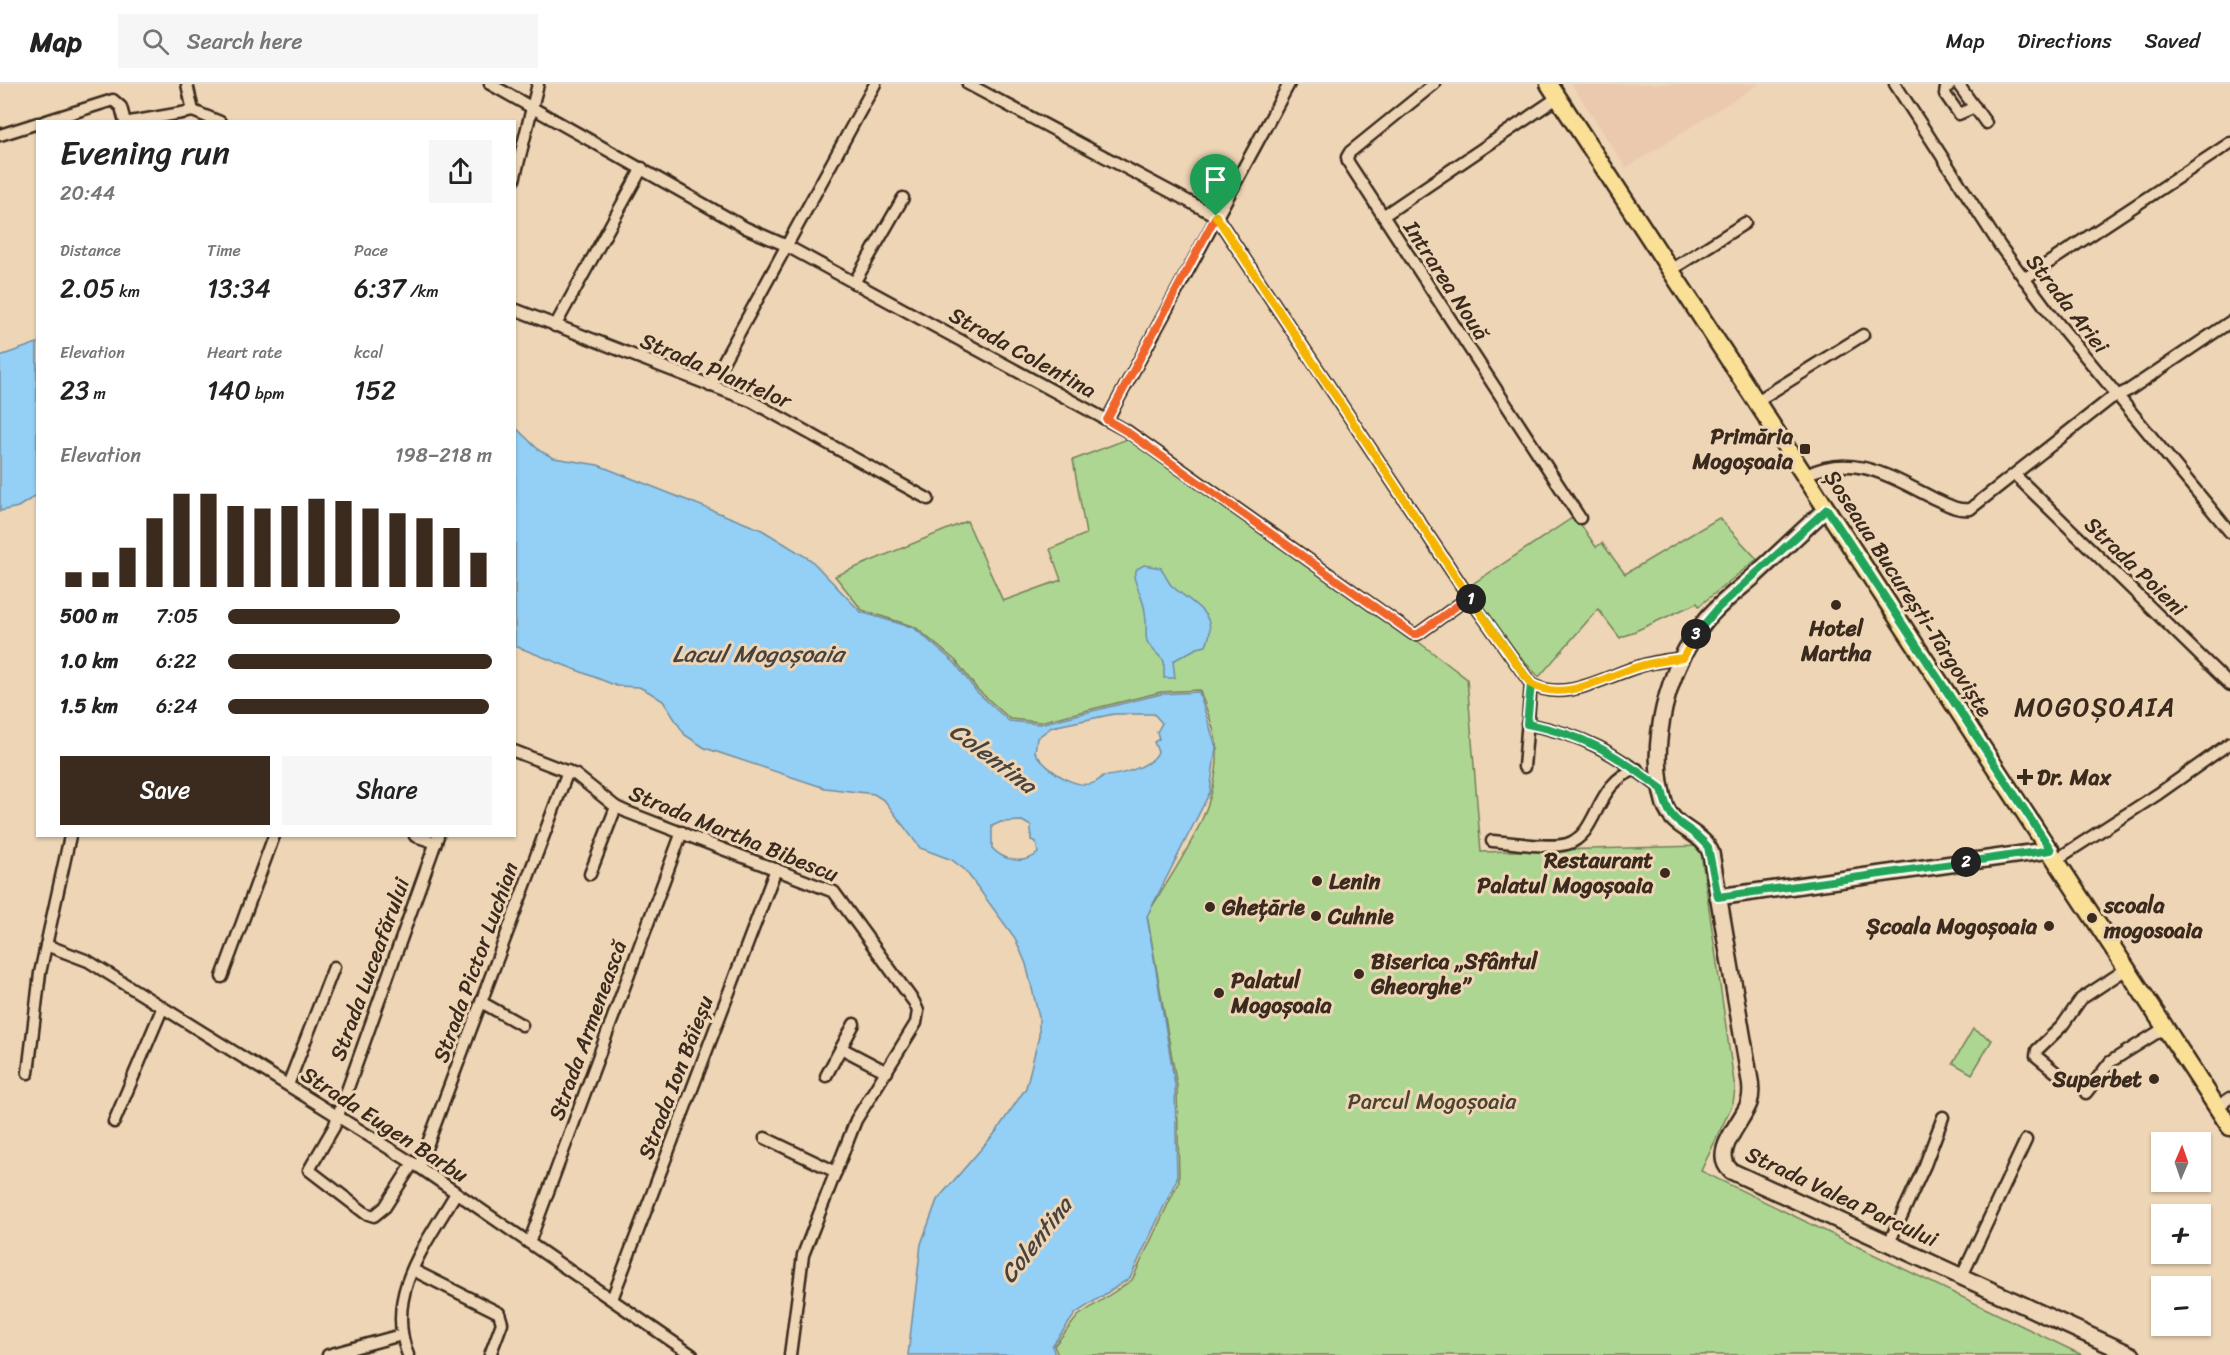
<!DOCTYPE html>
<meta charset="utf-8">
<style>
:root{--surface:#fff;--page:#f6f6f6;--text:#222;--muted:#767676;--line:#e0e0e0;--accent:#3b2a1e}
body{margin:0;font-family:Sriracha,sans-serif;background:var(--page);color:var(--text);height:100vh;display:flex;flex-direction:column;font-size:22px;white-space:nowrap}
*{box-sizing:border-box;margin:0}
p{font-size:20px;color:var(--muted)}
.icon{flex:none;width:33px;height:33px;fill:none;stroke:currentColor;stroke-width:2;stroke-linecap:round;stroke-linejoin:round}
.map{position:relative;flex:1;overflow:hidden}
.details{position:absolute;left:36px;top:36px;width:480px;height:717px;display:flex;flex-direction:column;background:var(--surface);border-radius:0px;box-shadow:0 2px 4px #0004}
.details>*{flex:none}
.needle{width:39px;rotate:2deg}
.fabs{position:absolute;left:2151px;top:1048px;display:grid;gap:12px}
.fabs a{display:grid;place-items:center;width:60px;height:60px;border-radius:0px;background:var(--surface);box-shadow:0 2px 4px #0004;font-size:30px}
.pin{position:absolute;display:grid;place-items:center;width:51px;height:51px;color:#fff;margin:-62px -26px;border-radius:50% 50% 50% 0;rotate:-45deg;box-shadow:0 0 6px #0007}
.pin .icon{rotate:45deg}
.km{position:absolute;width:30px;height:30px;margin:-15px;border-radius:50%;background:#222;color:#fff;font-size:16px;line-height:30px;text-align:center}
.round{display:grid;place-items:center;flex:none;width:63px;height:63px;border-radius:0px;background:var(--page)}
.overview{display:flex;align-items:center;justify-content:space-between;height:102px;padding:0 24px}
h1{font-size:33px;font-weight:600;line-height:45px}
.metrics{display:grid;grid-template-columns:repeat(3,1fr);gap:9px;height:102px;padding:6px 24px}
.metrics div{display:grid;align-content:center}
.metrics b{font-size:26px;font-weight:600}
.metrics small{font-size:16px;font-weight:400}
.metrics p{font-size:16px}
.chart{height:168px;padding:12px 24px}
.chart p{display:flex;justify-content:space-between}
.chart svg{width:100%;height:108px;margin-top:6px;stroke:var(--accent);stroke-width:6}
.button{display:flex;gap:12px;margin-top:auto;padding:12px 24px}
.button a{flex:1;height:69px;border-radius:0px;background:var(--accent);color:#fff;font-size:24px;font-weight:600;line-height:69px;text-align:center}
.button a+a{background:var(--page);color:var(--text)}
ul{padding:0 24px;list-style:none;font-size:20px}
li{display:grid;grid-template-columns:96px 72px 1fr;align-items:center;height:45px}
li i{height:15px;border-radius:8px;background:var(--accent)}
header{display:flex;align-items:center;gap:36px;box-sizing:border-box;height:84px;padding:0 30px;background:var(--surface);border-bottom:2px solid var(--line)}
header strong{font-size:28px}
nav{display:flex;gap:33px;margin-inline-start:auto;font-size:21px}
.search{width:420px;height:54px;background:var(--page);display:flex;align-items:center;gap:15px;box-sizing:border-box;padding:0 21px;border-radius:0px;color:var(--muted);font-size:22px}
.map>svg:first-child{display:block}
</style>
<header>
<strong>Map</strong>
<div class="search"><svg class="icon" aria-label="search" viewBox="0 0 24 24"><circle cx="10" cy="10" r="6"/><path d="M15 15l6 6"/></svg>Search here</div>
<nav><a>Map</a><a>Directions</a><a>Saved</a></nav>
</header>
<div class="map">
<svg width="2230" height="1271" viewBox="0 0 2230 1271">
<rect width="100%" height="100%" fill="#edd5b5"/>
<filter id="ink" filterUnits="userSpaceOnUse"><feTurbulence type="fractalNoise" baseFrequency=".0167" numOctaves="2"/><feDisplacementMap in="SourceGraphic" scale="12" xChannelSelector="R" yChannelSelector="G"/><feConvolveMatrix kernelMatrix="1 2 1 2 8 2 1 2 1" color-interpolation-filters="sRGB"/></filter>
<g filter="url(#ink)">
<polygon fill="#ebc9af" points="1572,0 1759,0 1626,84"/>
<g fill="#add693" stroke="#748058" stroke-width="1.5">
<path d="M1127,355L1420,559L1467,595L1481,768L1700,762L1735,1005L1733,1019L1701,1087L2082,1271H1058L1054,1262L1078,1232L1132,1196L1179,1097L1177,1002L1147,831C1177,781 1220,725 1217,664C1216,646 1205,624 1200,606L1161,608L1040,638L1010,635L977,605L956,577L915,543L862,526L835,492L967,437L1003,517L1061,496L1050,465L1086,450L1073,376Z"/>
<polygon points="1575,432 1596,463 1602,459 1625,490 1719,434 1757,475 1699,522 1697,519 1620,554 1598,525 1539,593 1521,574 1468,503"/>
<polygon points="1973,945 1992,956 1972,990 1953,979"/>
</g>
<g fill="#94cff5" stroke="#708d9f" stroke-width="1.5" fill-rule="evenodd">
<polygon points="37,259 37,411 18,423 0,427 0,272"/>
<path d="M515,343L540,367L554,374L598,381L762,446L811,476L861,528L914,544L955,579L976,607L1009,637L1040,640L1161,610L1199,608L1216,663L1210,708L1147,832L1175,1001L1177,1095L1130,1194L1076,1229L1052,1262L1055,1271H908L921,1160L937,1116L995,1049L1026,1004L1039,952V933L1026,880L1015,854L965,786L952,776L920,764L885,717L874,710L825,704L705,664L685,651L663,617L649,608L639,603L617,602L515,562ZM1114,630H1154L1162,639L1157,648L1159,655L1154,658L1158,668C1152,683 1117,692 1103,692C1085,714 1046,687 1035,668L1037,654L1052,643ZM1022,737L1031,742V756L1036,758L1038,769C1024,781 1004,777 992,764V742L1001,738Z"/>
<path d="M1144,481L1161,484C1164,489 1167,496 1171,501C1190,520 1221,528 1206,562L1197,564L1173,577L1175,594H1164V577C1137,550 1150,561 1145,528C1144,516 1136,504 1134,492L1137,485Z"/>
</g>
<g fill="none" stroke-linecap="round" stroke-linejoin="round">
<g stroke="#3b2a1e" stroke-width="15">
<g id="street">
<polyline points="187,0 193,27"/>
<polyline points="490,0 746,144 785,161 1127,347 1413,550 1418,550 1469,513"/>
<path d="M968,0L1216,132L1469,513L1531,600C1565,619 1604,593 1637,583C1652,578 1667,576 1683,574"/>
<polyline points="1434,0 1350,68 1347,73 1348,78 1580,434"/>
<polyline points="1895,0 2000,162 2052,232 2230,448"/>
<polyline points="1951,0 1946,4 1945,10 1959,30 1975,23"/>
<polyline points="1958,0 1986,39"/>
<polyline points="43,38 113,16 121,23 125,38"/>
<polyline points="130,38 193,27 220,38"/>
<polyline points="0,51 38,39"/>
<polyline points="514,96 538,0"/>
<polyline points="1383,132 1557,14"/>
<polyline points="1671,186 1745,139"/>
<polyline points="2024,195 2230,59"/>
<polyline points="854,199 903,114"/>
<polyline points="514,225 751,317 928,415"/>
<polyline points="555,242 642,84"/>
<polyline points="710,302 875,0"/>
<polyline points="1757,317 1863,251"/>
<polyline points="1107,336 1289,0"/>
<path d="M1806,391C1853,367 1892,394 1935,415C1946,420 1957,427 1970,425L2110,315L2129,306L2230,238"/>
<polyline points="2015,391 2230,601"/>
<path d="M1527,640C1586,651 1615,670 1662,705"/>
<polyline points="514,667 576,691 616,723 627,728 834,808 914,918 918,927 916,939 856,1036 803,1171 790,1271"/>
<polyline points="1524,683 1531,600"/>
<polyline points="415,752 436,759"/>
<path d="M1492,757C1512,758 1548,765 1567,760C1600,750 1593,699 1637,685"/>
<polyline points="2057,775 2158,710 2230,659"/>
<polyline points="590,790 616,723"/>
<polyline points="46,861 88,877 419,1083 692,1271"/>
<polyline points="222,893 274,752"/>
<polyline points="481,918 522,941"/>
<polyline points="841,964 887,988"/>
<polyline points="28,989 40,889 70,752"/>
<polyline points="826,992 854,940"/>
<polyline points="2064,995 2036,972 2037,966 2062,942 2081,915 2128,884"/>
<polyline points="288,1001 334,883"/>
<polyline points="2086,1009 2110,978 2166,943"/>
<polyline points="2217,1023 2230,1014"/>
<polyline points="114,1038 162,925"/>
<polyline points="765,1054 836,1088"/>
<polyline points="413,1079 385,1123 374,1132 365,1129 309,1086 334,1043 438,752"/>
<polyline points="419,1083 568,687"/>
<polyline points="529,1159 682,748"/>
<polyline points="1889,1159 1925,1081 1943,1033"/>
<polyline points="413,1186 499,1229 502,1239 490,1271"/>
<polyline points="1962,1192 2026,1056"/>
<polyline points="612,1215 776,785"/>
<polyline points="328,1271 401,1251"/>
<path d="M408,1271C384,1211 426,1160 456,1109"/>
</g>
</g>
<g stroke="#3b2a1e" stroke-width="20">
<g id="secondary">
<path d="M1826,425C1802,447 1778,470 1753,493C1737,507 1719,520 1706,536C1667,584 1647,661 1665,721C1673,745 1702,747 1711,769L1749,991C1751,1000 1752,1010 1749,1019C1742,1039 1710,1068 1731,1087L2132,1271"/>
<polyline points="1718,813 2051,766"/>
</g>
</g>
<g stroke="#3b2a1e" stroke-width="21">
<polyline id="primary" points="1549,0 2230,1043"/>
</g>
<use href="#street" stroke="#edd5b5" stroke-width="10"/>
<use href="#secondary" stroke="#edd5b5" stroke-width="15"/>
<use href="#primary" stroke="#fadf96" stroke-width="16"/>
</g>
</g>
<g fill="none" stroke-linecap="round" stroke-linejoin="round" filter="url(#ink)">
<g stroke="#fff" stroke-width="12">
<polyline id="split-1" points="1216,132 1107,336 1126,347 1413,550 1418,550 1469,513 1471,515"/>
</g>
<g stroke="#fff" stroke-width="12">
<path id="split-2" d="M1471,515L1531,600L1527,640C1586,651 1615,670 1662,705C1670,746 1686,736 1708,763L1718,813L1966,778"/>
</g>
<g stroke="#fff" stroke-width="12">
<polyline id="split-3" points="1696,550 1719,523 1827,425 2051,766 1966,778"/>
</g>
<g stroke="#fff" stroke-width="12">
<path id="split-4" d="M1216,132L1469,513L1531,600C1565,619 1603,593 1637,583C1652,578 1667,576 1683,574L1696,550"/>
</g>
<use href="#split-1" stroke="#f0652b" stroke-width="8"/>
<use href="#split-2" stroke="#22a559" stroke-width="8"/>
<use href="#split-3" stroke="#22a559" stroke-width="8"/>
<use href="#split-4" stroke="#f5b400" stroke-width="8"/>
</g>
<g fill="#3b2a1e" stroke="#edd5b5" stroke-width="2">
<rect x="1799" y="359" width="12" height="12" rx="3"/>
<circle cx="1836" cy="521" r="6"/>
<path d="M2022 684h6v6h6v6h-6v6h-6v-6h-6v-6h6z"/>
<circle cx="1665" cy="789" r="6"/>
<circle cx="1317" cy="797" r="6"/>
<circle cx="1210" cy="823" r="6"/>
<circle cx="1316" cy="832" r="6"/>
<circle cx="2092" cy="834" r="6"/>
<circle cx="2049" cy="842" r="6"/>
<circle cx="1359" cy="890" r="6"/>
<circle cx="1219" cy="909" r="6"/>
<circle cx="2154" cy="995" r="6"/>
</g>
<g text-anchor="middle" stroke-width="6" stroke-linejoin="round" paint-order="stroke">
<g font-size="22" fill="#3b2a1e" stroke="#edd5b5">
<text transform="translate(1447 196) rotate(57)" y="8">Intrarea Nouă</text>
<text transform="translate(2068 219) rotate(52)" y="8">Strada Ariei</text>
<text transform="translate(1023 268) rotate(29)" y="8">Strada Colentina</text>
<text transform="translate(716 286) rotate(23)" y="8">Strada Plantelor</text>
<text transform="translate(2136 482) rotate(44)" y="8">Strada Poieni</text>
<text transform="translate(1909 509) rotate(57)" y="8">Șoseaua București-Târgoviște</text>
<text transform="translate(734 749) rotate(22)" y="8">Strada Martha Bibescu</text>
<text transform="translate(475 878) rotate(-70)" y="8">Strada Pictor Luchian</text>
<text transform="translate(369 885) rotate(-70)" y="8">Strada Luceafărului</text>
<text transform="translate(587 946) rotate(-70)" y="8">Strada Armenească</text>
<text transform="translate(675 993) rotate(-69)" y="8">Strada Ion Băieșu</text>
<text transform="translate(385 1040) rotate(33)" y="8">Strada Eugen Barbu</text>
<text transform="translate(1842 1112) rotate(25)" y="8">Strada Valea Parcului</text>
</g>
<g font-size="22" font-weight="bold" fill="#3b2a1e" stroke="#edd5b5" text-anchor="start">
<text x="1793" y="360" text-anchor="end">Primăria<tspan x="1793" dy="25">Mogoșoaia</tspan></text>
<text x="1836" y="552" text-anchor="middle">Hotel<tspan x="1836" dy="25">Martha</tspan></text>
<text x="2037" y="701">Dr. Max</text>
<text x="1653" y="784" text-anchor="end">Restaurant<tspan x="1653" dy="25">Palatul Mogoșoaia</tspan></text>
<text x="1329" y="805">Lenin</text>
<text x="2104" y="829">scoala<tspan x="2104" dy="25">mogosoaia</tspan></text>
<text x="1222" y="831">Ghețărie</text>
<text x="1328" y="840">Cuhnie</text>
<text x="2037" y="850" text-anchor="end">Școala Mogoșoaia</text>
<text x="1371" y="885">Biserica „Sfântul<tspan x="1371" dy="25">Gheorghe”</tspan></text>
<text x="1231" y="904">Palatul<tspan x="1231" dy="25">Mogoșoaia</tspan></text>
<text x="2142" y="1003" text-anchor="end">Superbet</text>
</g>
<g font-size="22" fill="#4c4430" stroke="#edd5b5">
<text x="1432" y="1025">Parcul Mogoșoaia</text>
</g>
<g font-size="24" font-style="italic" fill="#48433e" stroke="#edd5b5">
<text x="758" y="578">Lacul Mogoșoaia</text>
<text transform="translate(993 674) rotate(37)" y="8">Colentina</text>
<text transform="translate(1036 1156) rotate(-52)" y="8">Colentina</text>
</g>
<g font-size="26" letter-spacing="1.5" fill="#3b2a1e" stroke="#edd5b5">
<text x="2095" y="632">MOGOȘOAIA</text>
</g>
</g>
</svg>
<div class="fabs">
<a><svg class="needle" viewBox="-14 -14 28 28"><path d="M0-13l5 13h-10z" fill="#e53935"/><path d="M0 13l5-13h-10z" fill="#767676"/></svg></a>
<a>+</a>
<a>−</a>
</div>
<div class="pin" style="left:1216px;top:132px;background:#1e9e55"><svg class="icon" aria-label="arrive" viewBox="0 0 24 24"><path d="M6 21V4h12l-3 4 3 4H6"/></svg></div>
<b class="km" style="left:1471px;top:515px">1</b>
<b class="km" style="left:1966px;top:778px">2</b>
<b class="km" style="left:1696px;top:550px">3</b>
<section class="details">
<div class="overview"><div><h1>Evening run</h1><p>20:44</p></div><a class="round"><svg class="icon" aria-label="share" viewBox="0 0 24 24"><path d="M12 15V3M7 8l5-5 5 5M5 13v7h14v-7"/></svg></a></div>
<div class="metrics">
<div><p>Distance</p><b>2.05<small> km</small></b></div>
<div><p>Time</p><b>13:34</b></div>
<div><p>Pace</p><b>6:37<small> /km</small></b></div>
</div>
<div class="metrics">
<div><p>Elevation</p><b>23<small> m</small></b></div>
<div><p>Heart rate</p><b>140<small> bpm</small></b></div>
<div><p>kcal</p><b>152</b></div>
</div>
<div class="chart"><p><span>Elevation</span>198–218 m</p>
<svg viewBox="0 0 160 44" preserveAspectRatio="none"><path d="M5 44V38M15 44V38M25 44V28M35 44V16M45 44V6M55 44V6M65 44V11M75 44V12M85 44V11M95 44V8M105 44V9M115 44V12M125 44V14M135 44V16M145 44V20M155 44V30"/></svg>
</div>
<ul>
<li><b>500 m</b>7:05<i style="width:65%"></i></li>
<li><b>1.0 km</b>6:22<i style="width:100%"></i></li>
<li><b>1.5 km</b>6:24<i style="width:99%"></i></li>
</ul>
<div class="button"><a>Save</a><a>Share</a></div>
</section>
</div>
